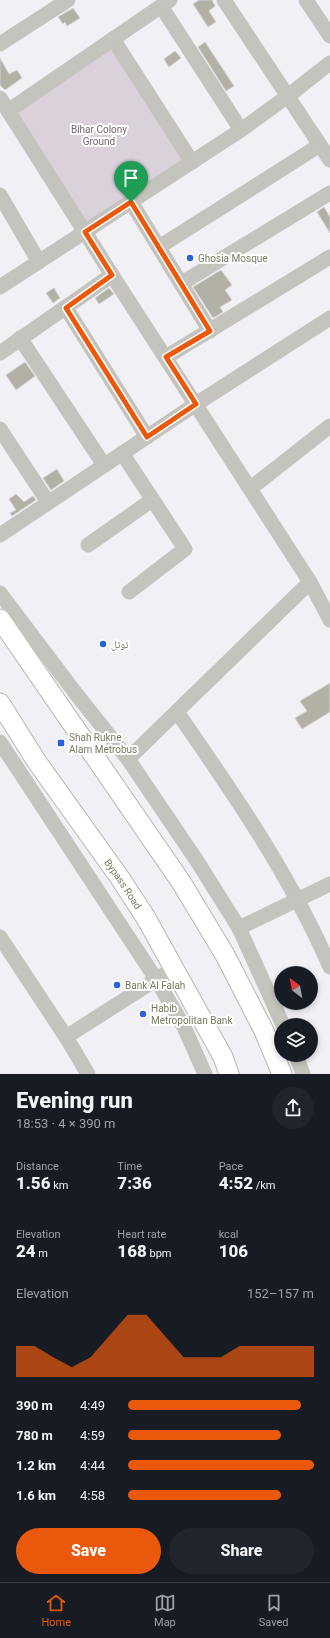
<!DOCTYPE html>
<meta charset="utf-8">
<style>
:root{--surface:#171b24;--page:#20242c;--text:#f1f3f6;--muted:#9ea1a6;--line:#363941;--accent:#ea580c}
body{margin:0;font-family:Roboto,"Noto Naskh Arabic",sans-serif;background:var(--page);color:var(--text);height:100vh;display:flex;flex-direction:column;font-size:15px;white-space:nowrap}
*{box-sizing:border-box;margin:0}
p{font-size:13px;color:var(--muted)}
.icon{flex:none;width:22px;height:22px;fill:none;stroke:currentColor;stroke-width:2;stroke-linecap:round;stroke-linejoin:round}
.map{position:relative;height:1074px;overflow:hidden}
.panel{display:flex;flex-direction:column;background:var(--surface);flex:1}
.panel>*{flex:none}
.needle{width:26px;rotate:328deg}
.tools{position:absolute;left:274px;top:966px;display:grid;gap:8px}
.tools a{display:grid;place-items:center;width:44px;height:44px;border-radius:50%;background:var(--surface);box-shadow:0 2px 6px #0003;font-size:20px}
.pin{position:absolute;display:grid;place-items:center;width:34px;height:34px;color:#fff;margin:-41px -17px;border-radius:50% 50% 50% 0;rotate:-45deg;box-shadow:0 0 4px #0007}
.pin .icon{rotate:45deg}
.round{display:grid;place-items:center;flex:none;width:42px;height:42px;border-radius:21px;background:var(--page)}
.headline{display:flex;align-items:center;justify-content:space-between;height:68px;padding:0 16px}
h1{font-size:22px;font-weight:800;line-height:30px}
.figures{display:grid;grid-template-columns:repeat(3,1fr);gap:6px;height:68px;padding:4px 16px}
.figures div{display:grid;align-content:center}
.figures b{font-size:17px;font-weight:800}
.figures small{font-size:11px;font-weight:400}
.figures p{font-size:11px}
.chart{height:112px;padding:8px 16px}
.chart p{display:flex;justify-content:space-between}
.chart svg{width:100%;height:72px;margin-top:4px;fill:var(--accent);opacity:.7}
.cta{display:flex;gap:8px;margin-top:auto;padding:8px 16px}
.cta a{flex:1;height:46px;border-radius:24px;background:var(--accent);color:#fff;font-size:16px;font-weight:800;line-height:46px;text-align:center}
.cta a+a{background:var(--page);color:var(--text)}
ul{padding:0 16px;list-style:none;font-size:13px}
li{display:grid;grid-template-columns:64px 48px 1fr;align-items:center;height:30px}
li i{height:10px;border-radius:5px;background:var(--accent)}
.menu{display:flex;justify-content:space-around;align-items:center;height:56px;border-top:1px solid var(--line);background:var(--surface);font-size:11px;color:var(--muted)}
.menu a{display:grid;justify-items:center;gap:2px}
.menu .active{color:var(--accent)}
.map>svg:first-child{display:block}
</style>
<div class="map">
<svg width="330" height="1074" viewBox="0 0 330 1074">
<rect width="100%" height="100%" fill="#f1f0f4"/>
<polygon fill="#dad1da" points="112,40 189,158 83,226 8,111"/>
<g fill="#b3b1a6" stroke="#d3d2d5">
<polygon points="199,0 212,0 215,6 209,11 216,22 208,27 193,4"/>
<polygon points="73,8 80,18 67,26 65,22 63,24 58,17"/>
<polygon points="205,42 234,86 226,91 198,47"/>
<polygon points="175,51 181,58 169,67 164,59"/>
<polygon points="0,58 9,74 17,70 22,78 5,90 0,85"/>
<polygon points="324,207 330,217 330,233 317,212"/>
<polygon points="221,270 232,285 225,290 232,300 220,307 223,312 213,318 193,287"/>
<polygon points="54,288 60,298 53,303 46,293"/>
<polygon points="109,288 114,294 99,304 95,298"/>
<polygon points="25,362 35,376 16,390 6,375"/>
<polygon points="57,469 64,481 51,490 43,478"/>
<polygon points="16,494 24,502 33,496 36,500 12,516 10,513 16,510 9,499"/>
<polygon points="330,683 330,712 302,729 295,718 307,711 300,701"/>
</g>
<g fill="none" stroke-linecap="round" stroke-linejoin="round">
<g stroke="#b6b5ae" stroke-width="21">
<g id="major">
<polyline points="0,619 181,882 225,955 264,1031 282,1074"/>
<path id="s1" d="M0,703L37,762L120,878L146,918L223,1057L229,1074"/>
</g>
</g>
<g stroke="#c4c3bd" stroke-width="15">
<polyline points="224,0 330,160"/>
<polyline points="306,0 330,36"/>
<polyline points="161,6 241,130"/>
<polyline points="113,39 192,162"/>
<polyline points="0,44 68,0"/>
<polyline points="0,98 112,275 310,582 330,620"/>
<polyline points="8,111 170,0"/>
<polyline points="0,195 39,262"/>
<polyline points="131,202 210,331"/>
<polyline points="159,247 320,145"/>
<polyline points="182,283 330,193"/>
<polyline points="0,287 241,130 288,96 330,63"/>
<polyline points="66,308 147,437"/>
<polyline points="20,338 104,465"/>
<polyline points="0,353 112,275"/>
<polyline points="166,357 330,257"/>
<polyline points="0,429 48,502"/>
<polyline points="122,453 185,549 129,592"/>
<polyline points="251,488 330,426"/>
<polyline points="0,535 196,404 330,318"/>
<polyline points="88,545 152,500"/>
<polyline points="0,593 77,695 128,759 197,861 239,928 283,1025"/>
<path d="M177,712C234,794 290,875 330,967"/>
<polyline points="0,742 156,979 184,1027 205,1074"/>
<polyline points="128,759 310,582"/>
<polyline points="239,928 330,884"/>
<polyline points="0,937 66,1037 88,1074"/>
<polyline points="66,1037 174,968"/>
<polyline points="296,1055 303,1074"/>
</g>
<use href="#major" stroke="#fff" stroke-width="19"/>
</g>
<g fill="none" stroke-linecap="round" stroke-linejoin="round">
<g stroke="#fff" stroke-width="8">
<polygon id="route" points="131,202 210,331 166,357 196,404 147,437 66,308 112,275 85,232"/>
</g>
<use href="#route" stroke="#ea580c" stroke-width="5"/>
</g>
<g fill="#2963da" stroke="#fff" stroke-width="1.5">
<circle cx="190" cy="258" r="4"/>
<circle cx="103" cy="644" r="4"/>
<rect x="57" y="739" width="8" height="8" rx="2"/>
<circle cx="117" cy="985" r="4"/>
<circle cx="143" cy="1014" r="4"/>
</g>
<g text-anchor="middle" stroke-width="4" stroke-linejoin="round" paint-order="stroke">
<g font-size="10" fill="#776272" stroke="#fff">
<text x="99" y="133">Bihar Colony<tspan x="99" dy="12">Ground</tspan></text>
</g>
<g font-size="10" fill="#7a7760" stroke="#fff" text-anchor="start">
<text x="198" y="262">Ghosia Mosque</text>
<text x="111" y="648">ٹوٹل</text>
<text x="69" y="741">Shah Rukne<tspan x="69" dy="12">Alam Metrobus</tspan></text>
<text x="125" y="989">Bank Al Falah</text>
<text x="151" y="1012">Habib<tspan x="151" dy="12">Metropolitan Bank</tspan></text>
</g>
<g font-size="10" fill="#7a7760" stroke="#fff">
<text dy="4" stroke="none"><textPath href="#s1" startOffset="219">Bypass Road</textPath></text>
</g>
</g>
</svg>
<div class="tools">
<a><svg class="needle" viewBox="-14 -14 28 28"><path d="M0-13l5 13h-10z" fill="#e53935"/><path d="M0 13l5-13h-10z" fill="#9ea1a6"/></svg></a>
<a><svg class="icon" aria-label="layers" viewBox="0 0 24 24"><path d="M12 4l9 5-9 5-9-5zM3 14l9 5 9-5"/></svg></a>
</div>
<div class="pin" style="left:131px;top:202px;background:#1e9e55"><svg class="icon" aria-label="arrive" viewBox="0 0 24 24"><path d="M6 21V4h12l-3 4 3 4H6"/></svg></div>
</div>
<section class="panel">
<div class="headline"><div><h1>Evening run</h1><p>18:53 · 4 × 390 m</p></div><a class="round"><svg class="icon" aria-label="share" viewBox="0 0 24 24"><path d="M12 15V3M7 8l5-5 5 5M5 13v7h14v-7"/></svg></a></div>
<div class="figures">
<div><p>Distance</p><b>1.56<small> km</small></b></div>
<div><p>Time</p><b>7:36</b></div>
<div><p>Pace</p><b>4:52<small> /km</small></b></div>
</div>
<div class="figures">
<div><p>Elevation</p><b>24<small> m</small></b></div>
<div><p>Heart rate</p><b>168<small> bpm</small></b></div>
<div><p>kcal</p><b>106</b></div>
</div>
<div class="chart"><p><span>Elevation</span>152–157 m</p>
<svg viewBox="0 0 160 44" preserveAspectRatio="none"><path d="M0 44V25L10 25L20 32L30 38L40 32L50 19L60 6L70 6L80 19L90 32L100 32L110 32L120 25L130 25L140 25L150 25L160 25V44z"/></svg>
</div>
<ul>
<li><b>390 m</b>4:49<i style="width:93%"></i></li>
<li><b>780 m</b>4:59<i style="width:82%"></i></li>
<li><b>1.2 km</b>4:44<i style="width:100%"></i></li>
<li><b>1.6 km</b>4:58<i style="width:82%"></i></li>
</ul>
<div class="cta"><a>Save</a><a>Share</a></div>
</section>
<nav class="menu">
<a class="active"><svg class="icon" aria-label="home" viewBox="0 0 24 24"><path d="M3 11l9-7 9 7M6 9v11h12V9"/></svg>Home</a>
<a><svg class="icon" aria-label="map" viewBox="0 0 24 24"><path d="M3 6l6-2 6 2 6-2v14l-6 2-6-2-6 2zM9 4v14M15 6v14"/></svg>Map</a>
<a><svg class="icon" aria-label="saved" viewBox="0 0 24 24"><path d="M7 4h10v16l-5-4-5 4z"/></svg>Saved</a>
</nav>
